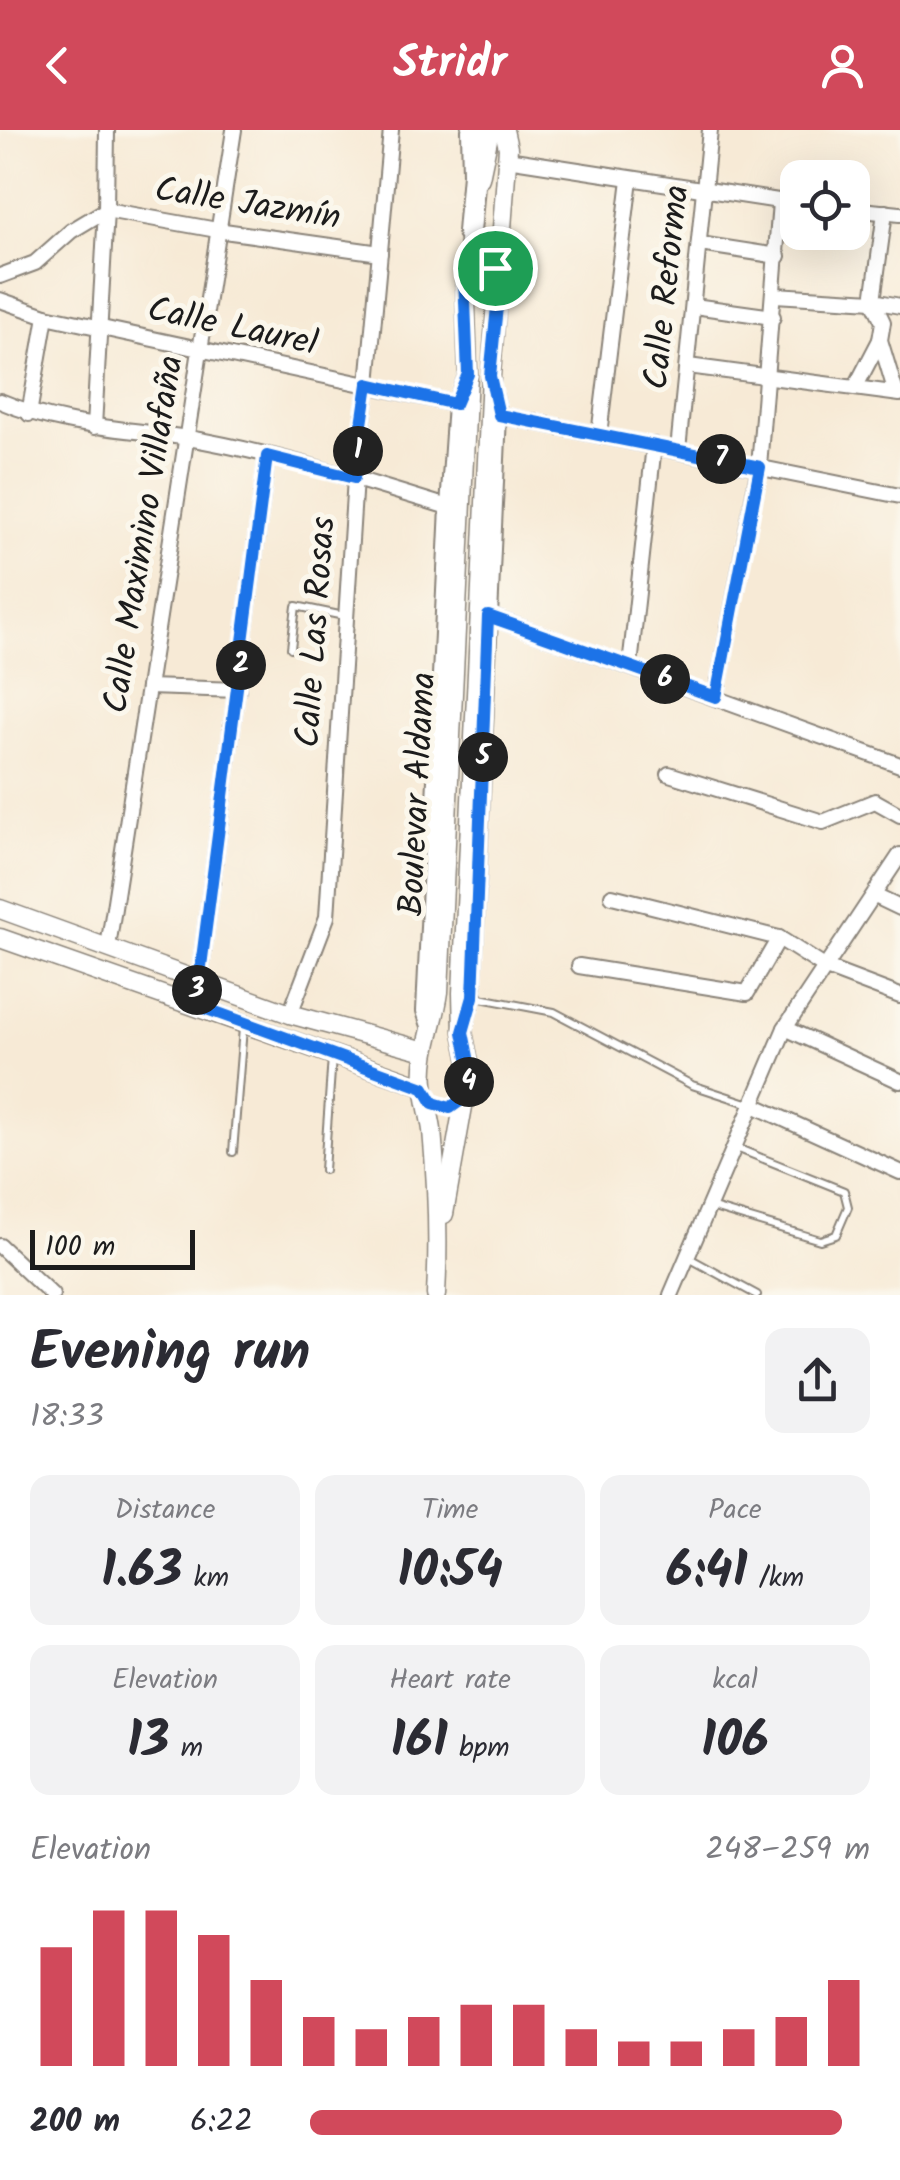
<!DOCTYPE html>
<meta charset="utf-8">
<style>
:root{--surface:#fff;--page:#f2f2f3;--text:#2b2b33;--muted:#7c7c81;--accent:#d1495b}
body{margin:0;font-family:Kalam,sans-serif;background:var(--page);color:var(--text);height:100vh;display:flex;flex-direction:column;font-size:38px;white-space:nowrap}
*{box-sizing:border-box;margin:0}
p{font-size:32px;color:var(--muted)}
.icon{flex:none;width:55px;height:55px;fill:none;stroke:currentColor;stroke-width:2;stroke-linecap:round;stroke-linejoin:round}
.map{position:relative;height:1165px;overflow:hidden}
.drawer{display:flex;flex-direction:column;background:var(--surface);flex:1}
.drawer>*{flex:none}
.buttons{position:absolute;left:780px;top:30px;display:grid;gap:20px}
.buttons a{display:grid;place-items:center;width:90px;height:90px;border-radius:20px;background:var(--surface);box-shadow:0 10px 40px #0002;font-size:50px}
.scale{position:absolute;left:30px;bottom:25px;width:165px;box-sizing:border-box;padding-left:10px;border:5px solid #1c1c1c;border-top:0;font-size:28px;line-height:35px;white-space:nowrap;color:#1c1c1c;-webkit-text-stroke:8px #fbf7ec;paint-order:stroke}
.pin{position:absolute;display:grid;place-items:center;width:85px;height:85px;color:#fff;margin:-42px;border:5px solid #fff;border-radius:50%;box-shadow:0 2px 10px #0007}
.km{position:absolute;width:50px;height:50px;margin:-25px;border-radius:50%;background:#222;color:#fff;font-size:28px;line-height:50px;text-align:center}
.round{display:grid;place-items:center;flex:none;width:105px;height:105px;border-radius:20px;background:var(--page)}
.headline{display:flex;align-items:center;justify-content:space-between;height:170px;padding:0 30px}
h1{font-size:55px;font-weight:700;line-height:75px}
.stats{display:grid;grid-template-columns:repeat(3,1fr);gap:15px;height:170px;padding:10px 30px}
.stats div{display:grid;align-content:center;border-radius:20px;background:var(--page);text-align:center}
.stats b{font-size:50px;font-weight:700}
.stats small{font-size:28px;font-weight:400}
.stats p{font-size:28px}
.chart{height:280px;padding:20px 30px}
.chart p{display:flex;justify-content:space-between}
.chart svg{width:100%;height:180px;margin-top:10px;stroke:var(--accent);stroke-width:6}
ul{padding:0 30px;list-style:none;font-size:32px}
li{display:grid;grid-template-columns:160px 120px 1fr;align-items:center;height:75px}
li i{height:25px;border-radius:12px;background:var(--accent)}
header{display:flex;justify-content:space-between;align-items:center;height:130px;padding:0 30px;background:var(--accent);color:#fff;font-size:45px;font-weight:700}
.map>svg:first-child{display:block}
</style>
<header><svg class="icon" aria-label="back" viewBox="0 0 24 24"><path d="M15 5l-7 7 7 7"/></svg>Stridr<svg class="icon" aria-label="person" viewBox="0 0 24 24"><circle cx="12" cy="8" r="4"/><path d="M4 21q1-7 8-7t8 7"/></svg></header>
<div class="map">
<svg width="900" height="1165" viewBox="0 0 900 1165">
<rect width="100%" height="100%" fill="#fbf7ec"/>
<filter id="ink" filterUnits="userSpaceOnUse"><feTurbulence type="fractalNoise" baseFrequency=".01" numOctaves="2"/><feDisplacementMap in="SourceGraphic" scale="20" xChannelSelector="R" yChannelSelector="G"/><feConvolveMatrix kernelMatrix="1 2 1 2 8 2 1 2 1" color-interpolation-filters="sRGB"/></filter>
<filter id="wash" filterUnits="userSpaceOnUse"><feTurbulence type="fractalNoise" baseFrequency=".0048" numOctaves="4" result="noise"/><feDisplacementMap in="SourceGraphic" scale="40" xChannelSelector="R" yChannelSelector="G"/><feGaussianBlur stdDeviation="2.25" result="paint"/><feColorMatrix in="noise" values="0 0 0 0 0 0 0 0 0 0 0 0 0 0 0 0 0 1.4 0 .05"/><feComposite in="paint" operator="in"/></filter>
<g filter="url(#wash)">
<rect width="100%" height="100%" fill="#f7ead6"/>
</g>
<g filter="url(#ink)">
<g fill="none" stroke-linecap="round" stroke-linejoin="round">
<g stroke="#8a8379" stroke-width="10">
<g id="service">
<polyline points="291,518 296,476 344,486"/>
<polyline points="475,867 554,882 692,955 750,974"/>
<polyline points="233,1022 243,898"/>
<polyline points="324,1040 332,927"/>
<polyline points="710,1077 820,1110 836,1105 848,1077 844,1061 734,1017"/>
<polyline points="689,1128 757,1165"/>
</g>
</g>
<g stroke="#8a8379" stroke-width="18">
<g id="minor">
<polyline points="507,29 798,74"/>
<polyline points="852,79 900,84"/>
<polyline points="885,82 873,171 883,192 880,210 896,263"/>
<polyline points="700,114 778,126"/>
<polyline points="0,146 35,133 71,101 106,80 217,100 380,123"/>
<polyline points="775,165 873,171 900,176"/>
<polyline points="0,170 46,186 455,274"/>
<polyline points="694,176 773,187"/>
<polyline points="688,236 900,264"/>
<polyline points="856,256 880,210"/>
<path d="M0,271C60,297 124,298 188,308C276,323 363,351 448,377"/>
<polyline points="29,284 46,186"/>
<polyline points="499,285 900,366"/>
<polyline points="94,297 106,80 107,0"/>
<polyline points="599,305 630,49"/>
<polyline points="678,320 710,0"/>
<polyline points="489,486 900,635"/>
<polyline points="630,536 654,315"/>
<polyline points="148,557 238,560"/>
<polyline points="716,567 759,337 780,72"/>
<polyline points="669,644 823,692 875,671 900,685"/>
<polyline points="612,766 779,808 826,838 900,866"/>
<polyline points="875,766 900,778"/>
<polyline points="108,817 234,0"/>
<polyline points="579,836 747,863 779,808"/>
<polyline points="196,875 267,327"/>
<polyline points="290,884 327,787 355,348 368,254 391,0"/>
<polyline points="466,892 473,867 499,285 495,266"/>
<polyline points="785,898 900,951"/>
<polyline points="430,899 424,881 448,377 455,274 465,249"/>
<polyline points="751,974 900,1042"/>
<polyline points="0,1116 52,1165"/>
<polyline points="671,1165 785,898 900,725"/>
</g>
</g>
<g stroke="#8a8379" stroke-width="21">
<g id="tertiary">
<polyline points="480,48 490,0"/>
<polyline points="0,779 290,884 425,921"/>
<polyline points="0,808 424,957"/>
<polyline points="444,1084 470,937 463,902 462,863 491,245 508,18 504,0"/>
<path d="M436,1165C439,1110 437,1055 432,1000C430,985 425,969 424,954C421,923 435,893 439,862L468,244L465,147L471,94"/>
</g>
</g>
<g stroke="#8a8379" stroke-width="26">
<polyline id="trunk" points="469,102 474,44 473,0"/>
</g>
<use href="#service" stroke="#fff" stroke-width="6"/>
<use href="#minor" stroke="#fff" stroke-width="14"/>
<use href="#tertiary" stroke="#fff" stroke-width="18"/>
<use href="#trunk" stroke="#fff" stroke-width="22"/>
</g>
</g>
<g fill="none" stroke-linecap="round" stroke-linejoin="round" filter="url(#ink)">
<g stroke="#fff" stroke-width="20">
<polygon id="route" points="478,132 488,132 500,147 490,246 499,285 760,337 716,567 488,486 473,867 463,902 470,937 464,968 450,978 433,973 424,958 196,875 267,326 354,348 368,254 455,274 468,244 464,147 469,136"/>
</g>
<use href="#route" stroke="#1a73e8" stroke-width="12"/>
</g>
<g text-anchor="middle" stroke-width="10" stroke-linejoin="round" paint-order="stroke">
<g font-size="35" fill="#1c1c1c" stroke="#fbf7ec">
<text transform="translate(248 72) rotate(9)" y="12">Calle Jazmín</text>
<text transform="translate(665 157) rotate(-84)" y="12">Calle Reforma</text>
<text transform="translate(233 195) rotate(12)" y="12">Calle Laurel</text>
<text transform="translate(142 404) rotate(-81)" y="12">Calle Maximino Villafaña</text>
<text transform="translate(314 502) rotate(-86)" y="12">Calle Las Rosas</text>
<text transform="translate(416 664) rotate(-87)" y="12">Boulevar Aldama</text>
</g>
</g>
</svg>
<div class="buttons">
<a><svg class="icon" aria-label="locate" viewBox="0 0 24 24"><circle cx="12" cy="12" r="6"/><path d="M12 2v4M12 18v4M2 12h4M18 12h4"/></svg></a>
</div>
<div class="scale">100 m</div>
<div class="pin" style="left:495px;top:138px;background:#1e9e55"><svg class="icon" aria-label="arrive" viewBox="0 0 24 24"><path d="M6 21V4h12l-3 4 3 4H6"/></svg></div>
<b class="km" style="left:358px;top:321px">1</b>
<b class="km" style="left:241px;top:535px">2</b>
<b class="km" style="left:197px;top:860px">3</b>
<b class="km" style="left:469px;top:952px">4</b>
<b class="km" style="left:483px;top:627px">5</b>
<b class="km" style="left:665px;top:549px">6</b>
<b class="km" style="left:721px;top:329px">7</b>
</div>
<section class="drawer">
<div class="headline"><div><h1>Evening run</h1><p>18:33</p></div><a class="round"><svg class="icon" aria-label="share" viewBox="0 0 24 24"><path d="M12 15V3M7 8l5-5 5 5M5 13v7h14v-7"/></svg></a></div>
<div class="stats">
<div><p>Distance</p><b>1.63<small> km</small></b></div>
<div><p>Time</p><b>10:54</b></div>
<div><p>Pace</p><b>6:41<small> /km</small></b></div>
</div>
<div class="stats">
<div><p>Elevation</p><b>13<small> m</small></b></div>
<div><p>Heart rate</p><b>161<small> bpm</small></b></div>
<div><p>kcal</p><b>106</b></div>
</div>
<div class="chart"><p><span>Elevation</span>248–259 m</p>
<svg viewBox="0 0 160 44" preserveAspectRatio="none"><path d="M5 44V15M15 44V6M25 44V6M35 44V12M45 44V23M55 44V32M65 44V35M75 44V32M85 44V29M95 44V29M105 44V35M115 44V38M125 44V38M135 44V35M145 44V32M155 44V23"/></svg>
</div>
<ul>
<li><b>200 m</b>6:22<i style="width:95%"></i></li>
</ul>
</section>
